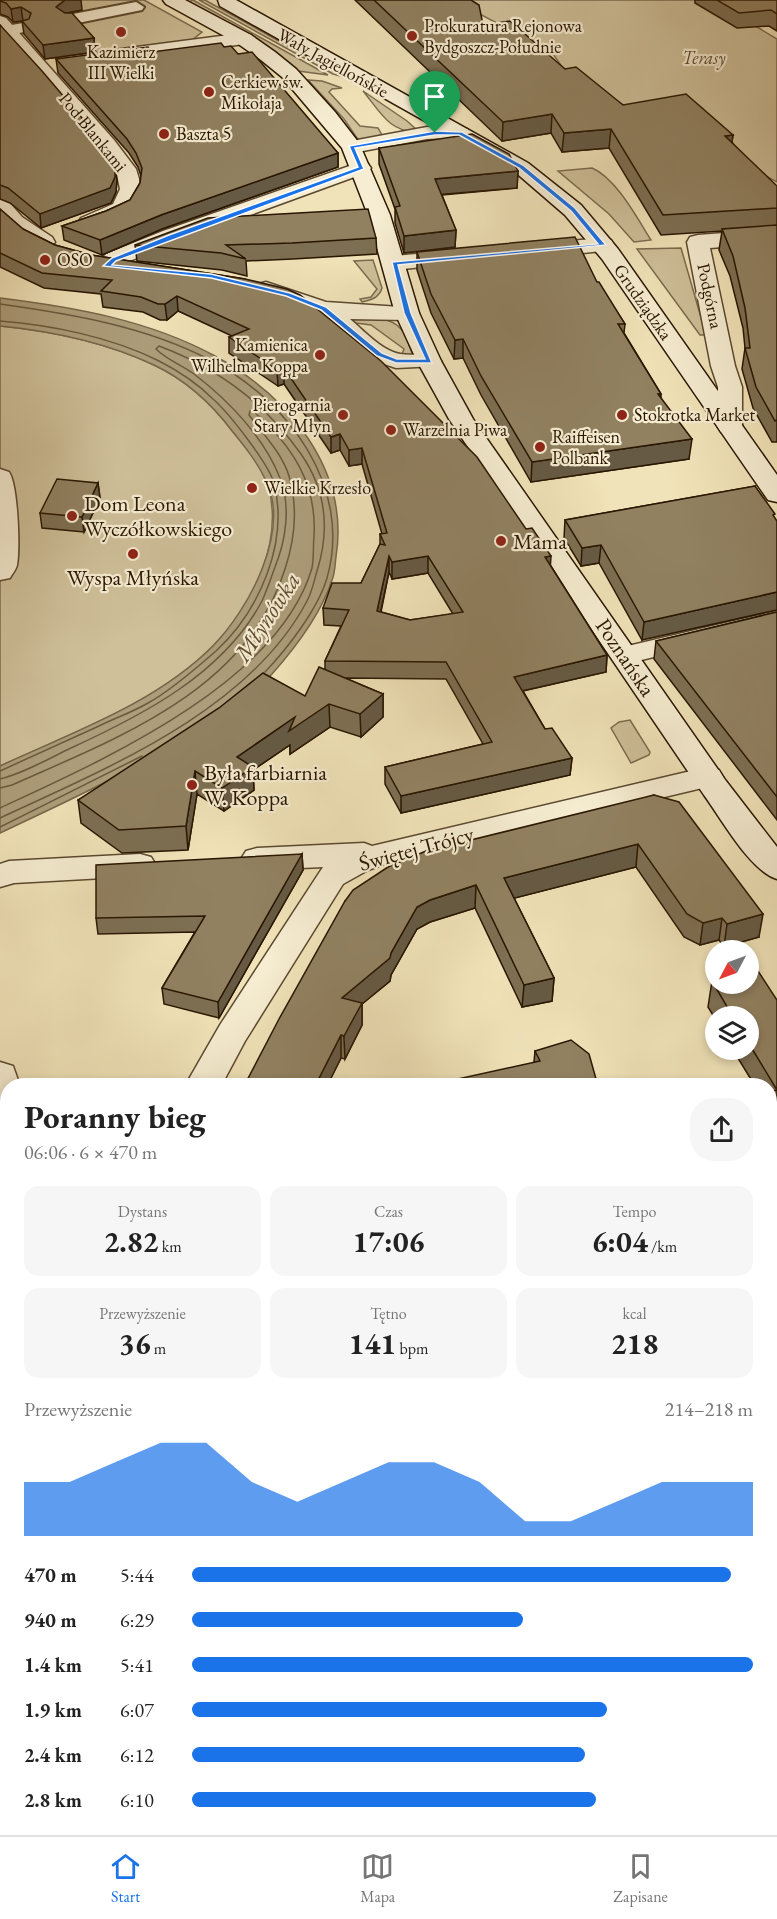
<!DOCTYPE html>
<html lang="pl">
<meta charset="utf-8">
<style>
:root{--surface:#fff;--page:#f6f6f6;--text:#222;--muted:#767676;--line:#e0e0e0;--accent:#1a73e8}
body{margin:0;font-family:"EB Garamond",serif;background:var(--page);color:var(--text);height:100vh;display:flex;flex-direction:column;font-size:22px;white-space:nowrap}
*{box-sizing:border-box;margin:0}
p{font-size:20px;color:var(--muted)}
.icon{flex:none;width:33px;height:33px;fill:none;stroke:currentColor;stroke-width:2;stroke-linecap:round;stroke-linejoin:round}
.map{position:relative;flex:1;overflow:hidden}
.panel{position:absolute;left:0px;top:1078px;width:777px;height:758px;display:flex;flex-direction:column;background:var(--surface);border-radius:24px 24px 0 0;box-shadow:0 3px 9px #0003}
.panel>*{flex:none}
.needle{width:39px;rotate:229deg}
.controls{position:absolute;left:705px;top:940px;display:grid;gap:12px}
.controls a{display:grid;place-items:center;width:54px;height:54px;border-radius:50%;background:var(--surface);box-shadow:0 3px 9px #0003;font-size:30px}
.pin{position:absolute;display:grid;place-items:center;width:51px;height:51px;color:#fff;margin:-62px -26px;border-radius:50% 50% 50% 0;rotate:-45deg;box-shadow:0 0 6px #0007}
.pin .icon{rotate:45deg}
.round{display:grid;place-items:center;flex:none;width:63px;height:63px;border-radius:24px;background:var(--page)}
.summary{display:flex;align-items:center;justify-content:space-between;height:102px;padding:0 24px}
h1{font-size:33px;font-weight:700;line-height:45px}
.stats{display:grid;grid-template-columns:repeat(3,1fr);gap:9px;height:102px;padding:6px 24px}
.stats div{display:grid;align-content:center;border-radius:15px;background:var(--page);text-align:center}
.stats b{font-size:30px;font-weight:700}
.stats small{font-size:16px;font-weight:400}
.stats p{font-size:16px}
.chart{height:168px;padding:12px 24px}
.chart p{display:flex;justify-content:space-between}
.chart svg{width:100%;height:108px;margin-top:6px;fill:var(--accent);opacity:.7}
ul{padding:0 24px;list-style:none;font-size:20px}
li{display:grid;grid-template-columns:96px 72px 1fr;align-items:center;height:45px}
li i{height:15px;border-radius:8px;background:var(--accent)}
.tabs{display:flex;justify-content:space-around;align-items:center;height:84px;border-top:2px solid var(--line);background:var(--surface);font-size:16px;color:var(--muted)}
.tabs a{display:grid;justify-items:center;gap:3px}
.tabs .current{color:var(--accent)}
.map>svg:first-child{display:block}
</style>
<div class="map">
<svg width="777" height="1835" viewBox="0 0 777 1835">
<rect width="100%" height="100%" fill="#f1e3b9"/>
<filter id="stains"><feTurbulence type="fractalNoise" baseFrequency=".00333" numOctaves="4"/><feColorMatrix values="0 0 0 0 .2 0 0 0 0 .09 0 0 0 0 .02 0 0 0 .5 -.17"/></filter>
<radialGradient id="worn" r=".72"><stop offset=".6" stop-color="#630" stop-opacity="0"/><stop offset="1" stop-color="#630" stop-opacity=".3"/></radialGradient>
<g fill="#cfc09a" stroke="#7c6b4e" stroke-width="1.5">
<polygon points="72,0 144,0 202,32 192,40 87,53 83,51 64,15 83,12"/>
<polygon points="193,0 328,75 298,71 256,39 188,2"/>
<polygon points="199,0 205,0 344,77 333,74"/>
<polygon points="453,0 777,0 752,24 777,39 777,182 757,171 607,112 575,85 548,47 533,46 487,33 495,22"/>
<polygon points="308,80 322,81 342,88 332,89 329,92 360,126 378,128 382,135 359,141 344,119"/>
<path d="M363,91L407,121L418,131C390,134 379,110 363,91Z"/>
<path d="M592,168C616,178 637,218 651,240L634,242L609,214L558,171Z"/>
<polygon points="681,248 706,335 700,335 637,249"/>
<path d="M373,260L382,288C379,298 371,300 362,302L360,299L371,297L377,289L354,261Z"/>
<path d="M346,319C362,319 389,314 401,329C407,336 410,348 413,356L392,353L402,354L404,349L371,325L348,322Z"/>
<path d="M0,326C51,331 108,343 154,365C186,380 212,404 233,432C245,447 263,466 268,485C284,542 253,606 213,646C155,704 73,732 0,766Z"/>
<polygon points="630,720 650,752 649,755 631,763 611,728 619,722"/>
</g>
<path fill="#ad9d7a" stroke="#78674a" stroke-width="1.5" d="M0,298C73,307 149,320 215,356C288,396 350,469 336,557C335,564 335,573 332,580C321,614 296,647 272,674C254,694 228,708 205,723C183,737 161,753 138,765C93,790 46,811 0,833V766C73,732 155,704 213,646C248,610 291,532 266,481C258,463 245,447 233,432C212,404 186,380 154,365C107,343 51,331 0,326Z"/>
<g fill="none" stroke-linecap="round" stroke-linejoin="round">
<g stroke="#6b5a3e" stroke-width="1.5">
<path d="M0,304C71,314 145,326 210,360C288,400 353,487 327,578C318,609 287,649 265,672"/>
<path d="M0,321C52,325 110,337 157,360C177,370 198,384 213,399C229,413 268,463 274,483C289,542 260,610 216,651C200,665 167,693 148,703C133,712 115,718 99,726C66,741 33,756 0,771"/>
<path d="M0,779C24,773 48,759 71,748C143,715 223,674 262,601C267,590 271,578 275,567C286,540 291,506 280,478C264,437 228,400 194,374C182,365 167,360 156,349L159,346C218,368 265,403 301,454C326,490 330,530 317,571C314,581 312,592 307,601C249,711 107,768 0,818"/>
<path d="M0,788L12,785C117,738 247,691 285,569C295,539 298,507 289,476C282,453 263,434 249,415L250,411H253C292,445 317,483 314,536C313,546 314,558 312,568C278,684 101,761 0,808"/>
<polyline points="0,827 142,756"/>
</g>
<g stroke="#5b492f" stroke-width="4">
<g id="pedestrian">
<polygon points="136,2 144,7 142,10 68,25 60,20 68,15"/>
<polygon points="23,23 31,28 29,31 0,37 0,27"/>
</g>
</g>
<g stroke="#5b492f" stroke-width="3">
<g id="minor">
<polygon points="0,16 6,18 114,140 136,169 142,189 130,213 97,228 89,229 81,228 78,223 81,218 113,204 120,189 116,170 0,33"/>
<polygon points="244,33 251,35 253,39 251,43 106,63 99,61 97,57 99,53 106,51"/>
<polygon points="427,127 467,129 470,133 467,137 427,139 352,153 345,151 342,147 345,143 352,141"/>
<polygon points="361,162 368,164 371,168 368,172 179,241 122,264 114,271 106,273 98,271 95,266 106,254 163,231"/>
<path d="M0,200L8,201L22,217L52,237L55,242L52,247C34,251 11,232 0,219Z"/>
<polygon points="777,229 777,243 710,248 735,366 742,387 742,427 739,432 730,434 721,432 718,427 718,387 711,366 687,242 690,237 698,235"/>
<polygon points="603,238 611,240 614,245 611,250 536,258 528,256 525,251 528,246 536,244"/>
<polygon points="461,250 469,252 472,257 469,262 394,270 386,268 383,263 386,258 394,256"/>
<path d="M266,282L326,302L415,308L419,313L415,318L407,320L350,319C363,330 382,351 400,354C412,356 425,353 437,356L441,361L437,366L396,368L372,360L315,314L258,294L255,289L258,284Z"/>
<path d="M0,469L9,472C18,485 20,549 17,565C16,570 12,574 10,578L0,580Z"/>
<polygon points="777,611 777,627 625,664 615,661 611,655 615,649"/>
<polygon points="708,767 719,770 723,777 719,784 391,862 368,870 343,884 245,1041 221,1086 185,1086 220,1025 323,867 257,870 246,867 241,859 246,851 257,848 364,843 372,846"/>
<polygon points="140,854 151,857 156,865 151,873 140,876 14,883 0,887 0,864 9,861"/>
<polygon points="0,1062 13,1066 20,1086 8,1086 8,1130 0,1127"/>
<polygon points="8,1155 8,1185 0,1188 0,1157"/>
<polygon points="8,1421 8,1467 0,1469 0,1424"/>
<polygon points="0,1549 8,1550 8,1590 0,1589"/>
<polygon points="770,1666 777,1667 777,1711 770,1710"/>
</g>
</g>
<g stroke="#291601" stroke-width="3">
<g id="secondary">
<path d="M163,0H185L251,35L275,52L296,69L335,112L359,143L390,215L419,313L441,361L473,419L726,781L777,847V879C750,871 721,818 704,795L449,419L417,361L395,313L368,215L342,148L282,77L261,60L237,43L166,4Z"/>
<polygon points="218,0 236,0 528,163 581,205 618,249 777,475 777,502 768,500 602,259 565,215 514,171 220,6"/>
</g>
</g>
<use href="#pedestrian" fill="#f6edd2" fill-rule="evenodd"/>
<use href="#minor" fill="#f6edd2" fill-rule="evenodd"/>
<use href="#secondary" fill="#f6edd2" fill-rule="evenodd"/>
</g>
<g fill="#7d6f53" stroke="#291601" stroke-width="1.5" fill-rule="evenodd">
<polygon points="0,0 82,10 67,13 94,38 95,52 45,59 24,34 22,21 13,22 8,17 0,14"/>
<polygon points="355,0 471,0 483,25 565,69 623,105 733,135 732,142 777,208 777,442 772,442 753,408 742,369 745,348 743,328 730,276 719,250 722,231 661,235 609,148 562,152 551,133 502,141"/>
<polygon points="695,0 777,0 777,31 769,26 737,28 695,3"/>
<polygon points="0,25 117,180 116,192 111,203 41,228 10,203 0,199"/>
<polygon points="224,47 238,54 338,153 338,167 162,229 102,255 64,240 62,226 106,211 130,200 140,183 141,176 138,167 129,153 58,73 56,59"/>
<polygon points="379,148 518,171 517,188 442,195 456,230 455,247 404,253 395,223 395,209 379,164"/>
<path d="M0,209L23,229L55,245L91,255L245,279L551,566L607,655L606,672L523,691L545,729L572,758L570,775L401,813L385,784V767L483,744L446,679L345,678L383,694V717L361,737L330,727L290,754V745L253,770L254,790L224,811L197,794L188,850L122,853L81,823L78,800L305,696L325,670V661L341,626L324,625L323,608L361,583L380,544V534H382L362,464L349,466L340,450L331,453L284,384L278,386L229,353V337L232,336L178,311L167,320H160L143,312L103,307L101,294L44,288L0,267ZM389,572L392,579L428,573L453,614L410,620L381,612Z"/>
<polygon points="376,238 377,254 293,259 246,261 247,276 222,270 137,261 135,245"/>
<polygon points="417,252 597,282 625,324 624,333 661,394 661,398 689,459 531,482 481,395 463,358 454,359 431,313 417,270"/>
<polygon points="98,483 100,498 84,532 42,528 40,513"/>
<polygon points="755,486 642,640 599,563 581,566 564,538 565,520"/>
<polygon points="777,612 777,820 654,659 656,641"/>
<polygon points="654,795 759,937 724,947 719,940 700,945 684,937 636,867 514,898 554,978 552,1001 522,1007 475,908 430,922 417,929 391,975 390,981 362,1004 362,1025 345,1059 341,1058 327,1086 345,901"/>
<polygon points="302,854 303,870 219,1018 164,1004 162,988 195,932 98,934 96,918"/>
<polygon points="712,981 777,1000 777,1239 770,1242 770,1086 755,1086 733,1050 748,1050 748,1017 716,1017 716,1020 708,1007"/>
<polygon points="535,1051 598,1086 534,1062"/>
<polygon points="8,1174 8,1192 4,1176"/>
<polygon points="8,1467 8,1536 0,1535 0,1481"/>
<polygon points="770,1569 777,1569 777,1648 770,1647"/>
<polygon points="777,1717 777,1742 775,1725"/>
<polygon points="770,1782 777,1782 777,1835 656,1835 654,1828 770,1828"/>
</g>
<g fill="#665a44" stroke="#291601" stroke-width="1.5">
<polygon points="65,0 81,0 82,10 67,13 58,21 56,7"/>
<polygon points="21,7 23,21 13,22 11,9"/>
<polygon points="94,38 95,52 45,59 43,45"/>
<polygon points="552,114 551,133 502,141 503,122"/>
<polygon points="611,129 609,148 562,152 564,133"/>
<polygon points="733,135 730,154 725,136"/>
<polygon points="338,153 338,167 162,229 102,255 100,240 161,215"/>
<polygon points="115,165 117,180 116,192 111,203 41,228 40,214"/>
<polygon points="518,171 517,188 435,195 435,179"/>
<polygon points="456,230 455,247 404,253 404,236"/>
<polygon points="177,296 178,311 167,320 165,304"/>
<polygon points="463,339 463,358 454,359 455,340"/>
<polygon points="284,368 284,384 278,386 277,370"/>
<polygon points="340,434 340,450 331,453 331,437"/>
<polygon points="692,439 689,459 531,482 532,462"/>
<polygon points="362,448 362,464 349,466 349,450"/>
<polygon points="98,483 100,498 84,532 82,517"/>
<polygon points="601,545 599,563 581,566 582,548"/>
<polygon points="389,556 389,572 377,628 377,611"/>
<polygon points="428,556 428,573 392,579 392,562"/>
<polygon points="551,556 550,572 545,557"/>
<polygon points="777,592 777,610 642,640 644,622"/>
<polygon points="607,655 606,672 513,693 514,677"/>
<polygon points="383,694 383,717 361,737 360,714"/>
<polygon points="329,704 330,727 290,754 290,745 253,770 254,790 224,811 222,788 237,757 295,717"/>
<polygon points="572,758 570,775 401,813 401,796"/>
<polygon points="195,771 197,794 188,850 186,826"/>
<polygon points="638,844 636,867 503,901 504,878"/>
<polygon points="302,854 303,870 219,1018 218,1002"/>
<polygon points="476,885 475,908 430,922 417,929 391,975 390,981 362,1004 362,1025 345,1059 342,998 391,953 417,907 430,900"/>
<polygon points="763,914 759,937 724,947 727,924"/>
<polygon points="722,918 719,940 700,945 703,923"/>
<polygon points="554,978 552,1001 522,1007 524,985"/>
<polygon points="341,1035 341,1058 327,1086 315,1086"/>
<polygon points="777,1216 777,1239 770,1242 770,1218"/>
<polygon points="8,1351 8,1374 0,1386 0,1363"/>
</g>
<g fill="#918161" stroke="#291601" stroke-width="1.5" fill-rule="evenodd">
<polygon points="0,0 65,0 56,7 65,13 72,13 94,38 43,45 22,21 29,19 31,13 21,7 11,9 6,3 0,1"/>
<polygon points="374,0 471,0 479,5 483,25 510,21 565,69 576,67 623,105 686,94 733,135 725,136 777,186 777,208 663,215 611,129 564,133 552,114 503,122"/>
<polygon points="717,0 777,0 777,14 771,10 739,13"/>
<polygon points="0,25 42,71 99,138 115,165 115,177 110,188 40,214 8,188 0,185"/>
<polygon points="221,43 224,47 231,46 238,54 252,52 338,153 161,215 100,240 62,226 106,211 130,200 140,183 142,168 136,153 127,139 56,59 148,47 152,52"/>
<polygon points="472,134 509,154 518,171 435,179 456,230 404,236 395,207 400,206 379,148"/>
<path d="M0,209L23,229L55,245L91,255L245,279L287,289L300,295L381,361L477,457L526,529L532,528L551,556L545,557L607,655L514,677L545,729L552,728L572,758L401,796L385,767L492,742L446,662L325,661L349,610L323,608L332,583H361L380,544L385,545L380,534L387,533L362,448L349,450L340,434L331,437L284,368L277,370L229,337L249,329L177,296L165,304H158L141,297L101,291L112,280L42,273L0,253ZM389,556L392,562L428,556L463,612L410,620L377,611Z"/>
<polygon points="368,209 376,238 292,243 226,245 246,259 221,253 135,245 208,218"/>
<polygon points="777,225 777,420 775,421 756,387 745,348 750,348 745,308 733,256 722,229"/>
<polygon points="575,237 597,282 599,282 625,324 618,324 661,394 658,394 692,439 532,462 481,376 463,339 455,340 431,294 417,252"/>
<polygon points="57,479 98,483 82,517 40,513"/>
<polygon points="755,486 775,514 773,515 777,521 777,592 644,622 601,545 582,548 565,520"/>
<polygon points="777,612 777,797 656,641"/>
<polygon points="319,667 383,694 360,714 329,704 289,731 295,717 237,757 253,767 222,788 195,771 186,826 119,830 78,800 219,708 263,673 305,696"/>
<polygon points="654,795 679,802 763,914 727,924 722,918 703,923 687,914 638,844 504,878 554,978 524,985 476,885 430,900 417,907 391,953 390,958 342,998 362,1003 344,1036 341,1035 315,1086 244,1086 279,1019 345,901 353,890 388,867 426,851"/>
<polygon points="302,854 218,1002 162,988 205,916 96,918 96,865"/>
<polygon points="758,971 777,1000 777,1216 770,1218 770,1092 777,1090 748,1042 748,1017 733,1017 712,981 716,980 716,984 748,984 748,973"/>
<polygon points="571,1040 589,1054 598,1086 426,1086 540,1061 535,1051"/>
<polygon points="8,1238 8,1351 0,1363 0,1250"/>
<polygon points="8,1467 8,1516 0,1515 0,1481"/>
<polygon points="770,1569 777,1569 777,1629 770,1628"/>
<polygon points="770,1782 777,1782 777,1824 770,1822"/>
<polygon points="350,1828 518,1828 519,1835 351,1835"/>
<polygon points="663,1828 769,1828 771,1835 664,1835"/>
</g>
<path fill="#1a73e8" stroke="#fff" stroke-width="1.5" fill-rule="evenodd" d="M435,131L462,132L523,165L575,208L606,245L398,265L411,313L432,363H396L377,356L321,310L286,296L211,278L103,266L112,258L169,235L358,167L349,146ZM435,135H459L519,168L571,211L598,244L392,262L404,313L425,359H397L382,353L326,307L290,293L211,274L112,265L116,261L364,169L355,148Z"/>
<g fill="#8f2418" stroke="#f6edd2" stroke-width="2">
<circle cx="121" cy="32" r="6"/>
<circle cx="412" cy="36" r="6"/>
<circle cx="209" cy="92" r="6"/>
<circle cx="164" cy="134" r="6"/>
<circle cx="45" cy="260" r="6"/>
<circle cx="320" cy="355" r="6"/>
<circle cx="343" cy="415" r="6"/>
<circle cx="622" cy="415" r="6"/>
<circle cx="391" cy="430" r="6"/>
<circle cx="540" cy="447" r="6"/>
<circle cx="252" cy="488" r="6"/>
<circle cx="72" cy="516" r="6"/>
<circle cx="501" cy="541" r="6"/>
<circle cx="133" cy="554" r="6"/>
<circle cx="192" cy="785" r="6"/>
</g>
<g text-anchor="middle" stroke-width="4.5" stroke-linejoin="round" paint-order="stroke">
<g font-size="18" fill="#291601" stroke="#f6edd2" text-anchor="start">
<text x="424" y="32">Prokuratura Rejonowa<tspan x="424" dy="21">Bydgoszcz-Południe</tspan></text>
<text x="121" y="58" text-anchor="middle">Kazimierz<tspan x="121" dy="21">III Wielki</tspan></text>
<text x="221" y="88">Cerkiew św.<tspan x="221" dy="21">Mikołaja</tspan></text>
<text x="176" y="140">Baszta 5</text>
<text x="57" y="266">OSO</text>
<text x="308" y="351" text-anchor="end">Kamienica<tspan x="308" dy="21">Wilhelma Koppa</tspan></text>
<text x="331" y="411" text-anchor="end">Pierogarnia<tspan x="331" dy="21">Stary Młyn</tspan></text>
<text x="634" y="421">Stokrotka Market</text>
<text x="403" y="436">Warzelnia Piwa</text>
<text x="552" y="443">Raiffeisen<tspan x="552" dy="21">Polbank</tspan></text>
<text x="264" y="494">Wielkie Krzesło</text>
</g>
<g font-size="18" font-style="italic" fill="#5b492f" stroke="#f6edd2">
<text x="704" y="64">Terasy</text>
</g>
<g font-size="18" fill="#291601" stroke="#f6edd2">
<text transform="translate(333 63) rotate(29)" y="6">Wały Jagiellońskie</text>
<text transform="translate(93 132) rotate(51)" y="6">Pod Blankami</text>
<text transform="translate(710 296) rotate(78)" y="6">Podgórna</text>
<text transform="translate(643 302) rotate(55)" y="6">Grudziądzka</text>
</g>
<g font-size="22" fill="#291601" stroke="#f6edd2" text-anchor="start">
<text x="84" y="511">Dom Leona<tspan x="84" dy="25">Wyczółkowskiego</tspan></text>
<text x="513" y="549">Mama</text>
<text x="133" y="585" text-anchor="middle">Wyspa Młyńska</text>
<text x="204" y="780">Była farbiarnia<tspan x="204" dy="25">W. Koppa</tspan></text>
</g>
<g font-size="22" fill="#291601" stroke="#f6edd2">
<text transform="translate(626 657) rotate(56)" y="8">Poznańska</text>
<text transform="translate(416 848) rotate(-15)" y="8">Świętej Trójcy</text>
</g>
<g font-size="24" font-style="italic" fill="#5e4c31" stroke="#f6edd2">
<text transform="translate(267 617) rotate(-57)" y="8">Młynówka</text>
</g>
</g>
<rect width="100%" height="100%" filter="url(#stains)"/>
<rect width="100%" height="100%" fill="url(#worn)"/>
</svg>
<div class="controls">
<a><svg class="needle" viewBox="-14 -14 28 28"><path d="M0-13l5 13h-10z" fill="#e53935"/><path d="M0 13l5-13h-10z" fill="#767676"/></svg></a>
<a><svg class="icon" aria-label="layers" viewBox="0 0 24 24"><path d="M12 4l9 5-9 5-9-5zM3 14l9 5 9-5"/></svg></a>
</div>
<div class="pin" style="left:435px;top:133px;background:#1e9e55"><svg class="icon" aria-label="arrive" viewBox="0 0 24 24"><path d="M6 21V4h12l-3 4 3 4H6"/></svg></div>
<section class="panel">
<div class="summary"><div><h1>Poranny bieg</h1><p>06:06 · 6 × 470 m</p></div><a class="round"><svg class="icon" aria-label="share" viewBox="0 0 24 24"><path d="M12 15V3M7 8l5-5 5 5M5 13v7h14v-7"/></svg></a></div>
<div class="stats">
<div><p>Dystans</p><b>2.82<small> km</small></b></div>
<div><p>Czas</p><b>17:06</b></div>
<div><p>Tempo</p><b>6:04<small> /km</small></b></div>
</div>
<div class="stats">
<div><p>Przewyższenie</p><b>36<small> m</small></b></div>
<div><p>Tętno</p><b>141<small> bpm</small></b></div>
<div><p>kcal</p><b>218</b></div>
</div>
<div class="chart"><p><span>Przewyższenie</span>214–218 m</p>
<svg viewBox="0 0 160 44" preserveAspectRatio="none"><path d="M0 44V22L10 22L20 14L30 6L40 6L50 22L60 30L70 22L80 14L90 14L100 22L110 38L120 38L130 30L140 22L150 22L160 22V44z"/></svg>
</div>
<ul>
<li><b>470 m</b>5:44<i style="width:96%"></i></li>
<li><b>940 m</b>6:29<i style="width:59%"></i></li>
<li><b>1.4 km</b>5:41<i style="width:100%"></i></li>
<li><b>1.9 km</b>6:07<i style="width:74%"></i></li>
<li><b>2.4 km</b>6:12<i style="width:70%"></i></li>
<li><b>2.8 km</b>6:10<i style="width:72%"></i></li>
</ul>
</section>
</div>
<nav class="tabs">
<a class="current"><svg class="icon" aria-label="home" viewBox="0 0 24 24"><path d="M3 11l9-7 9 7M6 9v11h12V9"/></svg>Start</a>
<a><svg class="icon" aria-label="map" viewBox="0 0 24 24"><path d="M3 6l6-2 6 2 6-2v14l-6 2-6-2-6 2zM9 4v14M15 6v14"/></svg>Mapa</a>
<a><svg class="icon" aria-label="saved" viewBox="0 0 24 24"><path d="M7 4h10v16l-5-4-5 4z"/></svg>Zapisane</a>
</nav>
